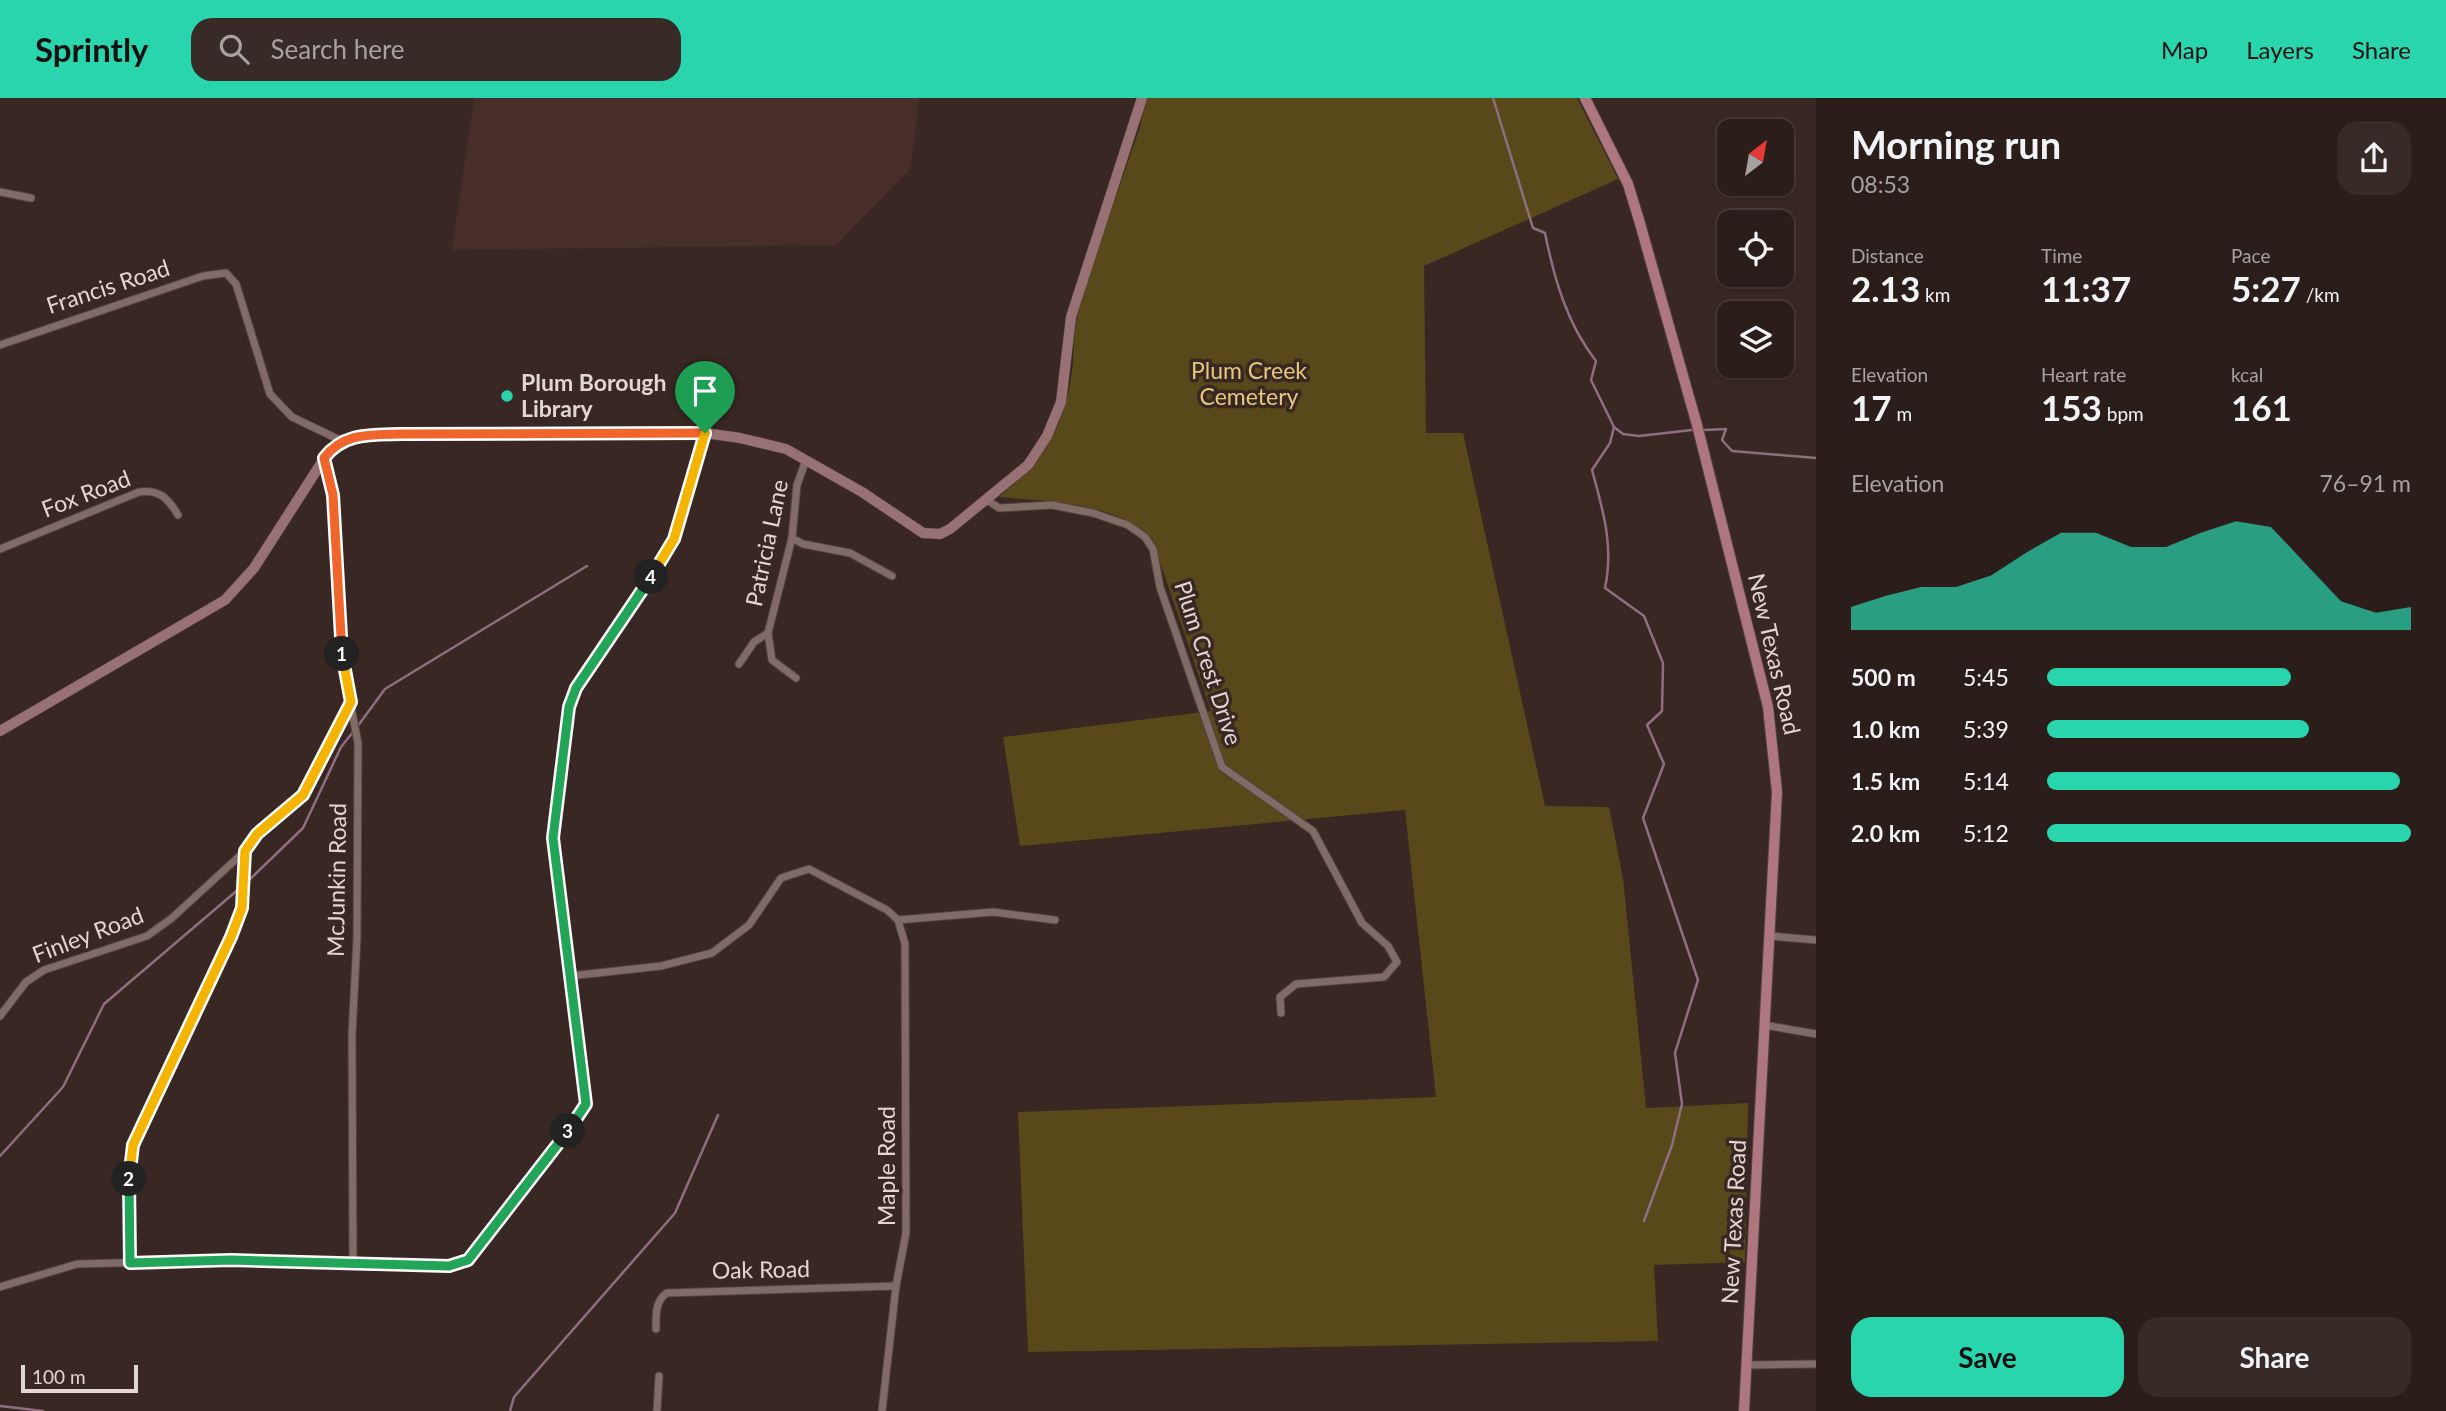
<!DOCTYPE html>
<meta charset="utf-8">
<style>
:root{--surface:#2b1d1a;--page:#372a27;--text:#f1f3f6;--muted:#a6a2a2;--line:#473b39;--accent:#29d5ac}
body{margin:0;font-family:Lato,sans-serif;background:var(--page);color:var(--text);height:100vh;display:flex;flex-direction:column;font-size:26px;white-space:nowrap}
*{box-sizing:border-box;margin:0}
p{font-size:23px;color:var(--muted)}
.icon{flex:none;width:38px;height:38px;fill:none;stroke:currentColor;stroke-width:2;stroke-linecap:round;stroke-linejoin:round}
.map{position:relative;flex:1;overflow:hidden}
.details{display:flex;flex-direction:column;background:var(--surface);width:630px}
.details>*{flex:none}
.needle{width:46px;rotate:31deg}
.buttons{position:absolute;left:1717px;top:21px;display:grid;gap:14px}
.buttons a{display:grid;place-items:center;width:77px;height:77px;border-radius:14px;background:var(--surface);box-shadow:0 2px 5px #0004,0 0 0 2px var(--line);font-size:35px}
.scale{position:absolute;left:21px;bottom:18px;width:117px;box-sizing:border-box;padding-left:7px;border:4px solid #e2d6d3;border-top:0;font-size:19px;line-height:24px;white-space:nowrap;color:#e2d6d3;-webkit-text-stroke:5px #392723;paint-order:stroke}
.pin{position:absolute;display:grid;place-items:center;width:60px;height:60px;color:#fff;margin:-72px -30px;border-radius:50% 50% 50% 0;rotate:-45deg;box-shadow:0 0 7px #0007}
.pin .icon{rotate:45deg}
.km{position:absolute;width:35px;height:35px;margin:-18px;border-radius:50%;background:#222;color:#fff;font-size:19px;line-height:35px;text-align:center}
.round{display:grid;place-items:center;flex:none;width:74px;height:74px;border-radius:21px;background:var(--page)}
.overview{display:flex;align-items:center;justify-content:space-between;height:119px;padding:0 35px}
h1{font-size:38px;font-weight:700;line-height:52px}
.metrics{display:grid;grid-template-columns:repeat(3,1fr);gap:10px;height:119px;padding:7px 35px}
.metrics div{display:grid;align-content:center}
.metrics b{font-size:35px;font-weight:700}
.metrics small{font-size:19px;font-weight:400}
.metrics p{font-size:19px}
.chart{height:196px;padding:14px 35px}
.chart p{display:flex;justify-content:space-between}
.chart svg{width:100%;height:126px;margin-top:7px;fill:var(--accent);opacity:.7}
.action{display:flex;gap:14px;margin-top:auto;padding:14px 35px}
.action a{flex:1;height:80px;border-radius:21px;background:var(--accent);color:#111;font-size:28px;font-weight:700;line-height:80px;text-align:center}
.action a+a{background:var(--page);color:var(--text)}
ul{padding:0 35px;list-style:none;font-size:23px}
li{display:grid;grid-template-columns:112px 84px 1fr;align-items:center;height:52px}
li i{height:18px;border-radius:9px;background:var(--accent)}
header{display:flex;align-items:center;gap:42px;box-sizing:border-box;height:98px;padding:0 35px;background:var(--accent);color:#111}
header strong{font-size:33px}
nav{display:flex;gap:38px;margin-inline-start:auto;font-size:24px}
.search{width:490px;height:63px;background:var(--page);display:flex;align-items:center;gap:18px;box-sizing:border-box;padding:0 24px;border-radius:21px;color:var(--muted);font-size:26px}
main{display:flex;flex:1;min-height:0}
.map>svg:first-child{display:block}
</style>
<header>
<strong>Sprintly</strong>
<div class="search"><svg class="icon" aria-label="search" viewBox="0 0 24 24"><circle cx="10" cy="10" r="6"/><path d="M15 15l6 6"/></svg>Search here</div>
<nav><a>Map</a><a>Layers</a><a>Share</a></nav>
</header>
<main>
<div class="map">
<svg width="1816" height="1313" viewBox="0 0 1816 1313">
<rect width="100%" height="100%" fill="#392723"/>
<polygon fill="#472e28" points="474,0 919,0 911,70 836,147 452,152"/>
<path fill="#594819" d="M1146,0H1577L1618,81L1424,168L1426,335H1463L1545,708L1609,709L1623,780L1646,1010L1748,1005L1745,1164L1654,1167L1658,1243L1028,1254L1018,1014L1436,999L1405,712L1020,748L1003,639L1211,613L1152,441C1115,403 1048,404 999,399C1041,364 1062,335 1071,280C1075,259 1072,237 1078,216C1096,153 1119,91 1140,29Z"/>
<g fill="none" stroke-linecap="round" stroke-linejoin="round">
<g stroke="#8f6e82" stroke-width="2.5">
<path d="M1493,0L1533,130L1545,135C1554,180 1567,226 1596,263L1591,282L1614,329L1623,336L1639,338L1692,332"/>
<path d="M1614,329L1610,345L1592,372C1603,412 1614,448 1605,490L1644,518L1663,565L1662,613L1647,627L1664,666L1643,720L1698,882L1675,955L1682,1006L1672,1047L1644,1123"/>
<polyline points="1704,332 1726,331 1722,342 1732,353 1816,360"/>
<polyline points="357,629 385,591 587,468"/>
<polyline points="245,786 303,730 341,649 353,634"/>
<polyline points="0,1058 63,989 104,906 240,790"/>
<polyline points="0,1308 43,1313"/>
<polyline points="510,1313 514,1299 675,1115 718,1017"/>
</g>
<g stroke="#524340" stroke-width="9">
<g id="street">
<polyline points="0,94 31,100"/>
<polyline points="0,247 203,178 226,175 236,186 270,296 292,319 342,343"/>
<polyline points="324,360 333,397 343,567 358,645 357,840 352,937 353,1165"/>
<polyline points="987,402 999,410 1052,407 1093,415 1128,427 1145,439 1153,451 1160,489 1222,669 1313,733 1362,825 1388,848 1397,864 1384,879 1296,886 1280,899 1281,915"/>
<polyline points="792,440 803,446 850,455 892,478"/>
<path d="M0,451L139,394C159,391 168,400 178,417"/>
<polyline points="768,535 772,562 796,580"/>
<polyline points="739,566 754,544 768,535 792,440 797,387 806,362"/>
<polyline points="898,822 993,814 1055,822"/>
<polyline points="1770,838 1816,842"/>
<polyline points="570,878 661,868 712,855 749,827 781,780 809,771 887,812 898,822 905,846 906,1135 896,1188 882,1313"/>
<polyline points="0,918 26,884 44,872 147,838 172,820 245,753 257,735 303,697 351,605"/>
<polyline points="1764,927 1816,936"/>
<polyline points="130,1165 129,1093 133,1047 231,839 242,810 245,753"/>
<polyline points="0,1189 77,1166 231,1162 449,1168 468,1162 510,1104 581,1016 586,1006 553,740 569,609 576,590 661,466 683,417 705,335"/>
<path d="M656,1231C656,1217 655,1203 667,1195L896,1188"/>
<polyline points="1748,1267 1816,1266"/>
<polyline points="657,1313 659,1278"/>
</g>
</g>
<g stroke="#524340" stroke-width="11">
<polyline id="secondary" points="0,633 225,502 254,470 329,353 342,343 360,337 599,334 705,335 740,340 786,351 862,394 923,435 940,436 950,431 1028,367 1047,338 1061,304 1071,219 1142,0"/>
</g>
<g stroke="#524340" stroke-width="12">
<polyline id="primary" points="1585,0 1628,86 1639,122 1697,327 1768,609 1777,694 1744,1313"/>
</g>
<use href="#street" stroke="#806b66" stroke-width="7"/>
<use href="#secondary" stroke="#977173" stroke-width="10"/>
<use href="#primary" stroke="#ae777f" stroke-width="10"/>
</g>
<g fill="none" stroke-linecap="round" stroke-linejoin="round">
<g stroke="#fff" stroke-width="14">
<path id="split-1" d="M342,556L333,397L324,360C344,334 371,337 402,336L705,335"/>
</g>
<g stroke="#fff" stroke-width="14">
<polyline id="split-2" points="129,1081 133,1047 231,839 242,810 245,753 257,736 303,697 351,604 342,556"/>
</g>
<g stroke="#fff" stroke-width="14">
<polyline id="split-3" points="129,1081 130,1165 231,1162 449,1168 468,1162 568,1033"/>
</g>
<g stroke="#fff" stroke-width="14">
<polyline id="split-4" points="568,1033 586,1006 553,740 569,609 576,590 651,479"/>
</g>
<g stroke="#fff" stroke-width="14">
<polyline id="split-5" points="651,479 674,441 705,335"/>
</g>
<use href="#split-1" stroke="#f0652b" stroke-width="9"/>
<use href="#split-2" stroke="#f5b400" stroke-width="9"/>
<use href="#split-3" stroke="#22a559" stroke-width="9"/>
<use href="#split-4" stroke="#22a559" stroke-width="9"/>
<use href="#split-5" stroke="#f5b400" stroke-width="9"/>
</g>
<circle fill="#29d5ac" stroke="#392723" stroke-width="2.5" cx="507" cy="298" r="7"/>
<g text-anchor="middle" stroke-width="7" stroke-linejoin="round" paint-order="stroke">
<g font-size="23" fill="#e2d6d3" stroke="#392723">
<text transform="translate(108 189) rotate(-18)" y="8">Francis Road</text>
<text transform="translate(86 396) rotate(-21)" y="8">Fox Road</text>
<text transform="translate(767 445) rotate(-78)" y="8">Patricia Lane</text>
<text transform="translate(1774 556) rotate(77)" y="8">New Texas Road</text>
<text transform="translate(1208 565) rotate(72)" y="8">Plum Crest Drive</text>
<text transform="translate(337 782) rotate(-89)" y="8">McJunkin Road</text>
<text transform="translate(88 837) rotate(-21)" y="8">Finley Road</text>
<text transform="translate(887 1068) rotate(-90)" y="8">Maple Road</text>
<text transform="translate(1734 1124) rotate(-87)" y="8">New Texas Road</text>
<text transform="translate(761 1172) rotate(-1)" y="8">Oak Road</text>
</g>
<g font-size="23" fill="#e6c87b" stroke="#392723">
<text x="1249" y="281">Plum Creek<tspan x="1249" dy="26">Cemetery</tspan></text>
</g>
<g font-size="23" font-weight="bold" fill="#e2d6d3" stroke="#392723" text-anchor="start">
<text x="521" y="293">Plum Borough<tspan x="521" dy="26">Library</tspan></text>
</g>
</g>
</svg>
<div class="buttons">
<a><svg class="needle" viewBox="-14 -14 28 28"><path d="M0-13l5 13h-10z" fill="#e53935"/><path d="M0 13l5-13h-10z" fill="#a6a2a2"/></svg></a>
<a><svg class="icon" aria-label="locate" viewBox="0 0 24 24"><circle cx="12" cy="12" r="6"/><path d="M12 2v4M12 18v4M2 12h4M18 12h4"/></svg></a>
<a><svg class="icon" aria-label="layers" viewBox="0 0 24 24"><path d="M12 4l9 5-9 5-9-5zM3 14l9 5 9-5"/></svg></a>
</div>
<div class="scale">100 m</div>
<div class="pin" style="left:705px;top:335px;background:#1e9e55"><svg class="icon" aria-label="arrive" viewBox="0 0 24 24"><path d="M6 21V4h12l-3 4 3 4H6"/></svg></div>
<b class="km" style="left:342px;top:556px">1</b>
<b class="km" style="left:129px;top:1081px">2</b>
<b class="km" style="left:568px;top:1033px">3</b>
<b class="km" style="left:651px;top:479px">4</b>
</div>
<section class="details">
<div class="overview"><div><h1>Morning run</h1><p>08:53</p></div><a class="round"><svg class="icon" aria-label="share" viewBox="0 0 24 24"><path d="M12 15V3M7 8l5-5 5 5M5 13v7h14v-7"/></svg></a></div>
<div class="metrics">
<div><p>Distance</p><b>2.13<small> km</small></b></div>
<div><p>Time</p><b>11:37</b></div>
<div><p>Pace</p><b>5:27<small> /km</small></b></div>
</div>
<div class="metrics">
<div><p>Elevation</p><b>17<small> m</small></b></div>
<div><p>Heart rate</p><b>153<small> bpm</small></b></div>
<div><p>kcal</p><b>161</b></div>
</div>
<div class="chart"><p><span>Elevation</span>76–91 m</p>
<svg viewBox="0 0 160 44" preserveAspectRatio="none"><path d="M0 44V36L10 32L20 29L30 29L40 25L50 17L60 10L70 10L80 15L90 15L100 10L110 6L120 8L130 21L140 34L150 38L160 36V44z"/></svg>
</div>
<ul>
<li><b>500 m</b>5:45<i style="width:67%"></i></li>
<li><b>1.0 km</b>5:39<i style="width:72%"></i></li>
<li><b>1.5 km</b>5:14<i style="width:97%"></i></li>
<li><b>2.0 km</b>5:12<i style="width:100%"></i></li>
</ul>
<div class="action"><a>Save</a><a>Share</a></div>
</section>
</main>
